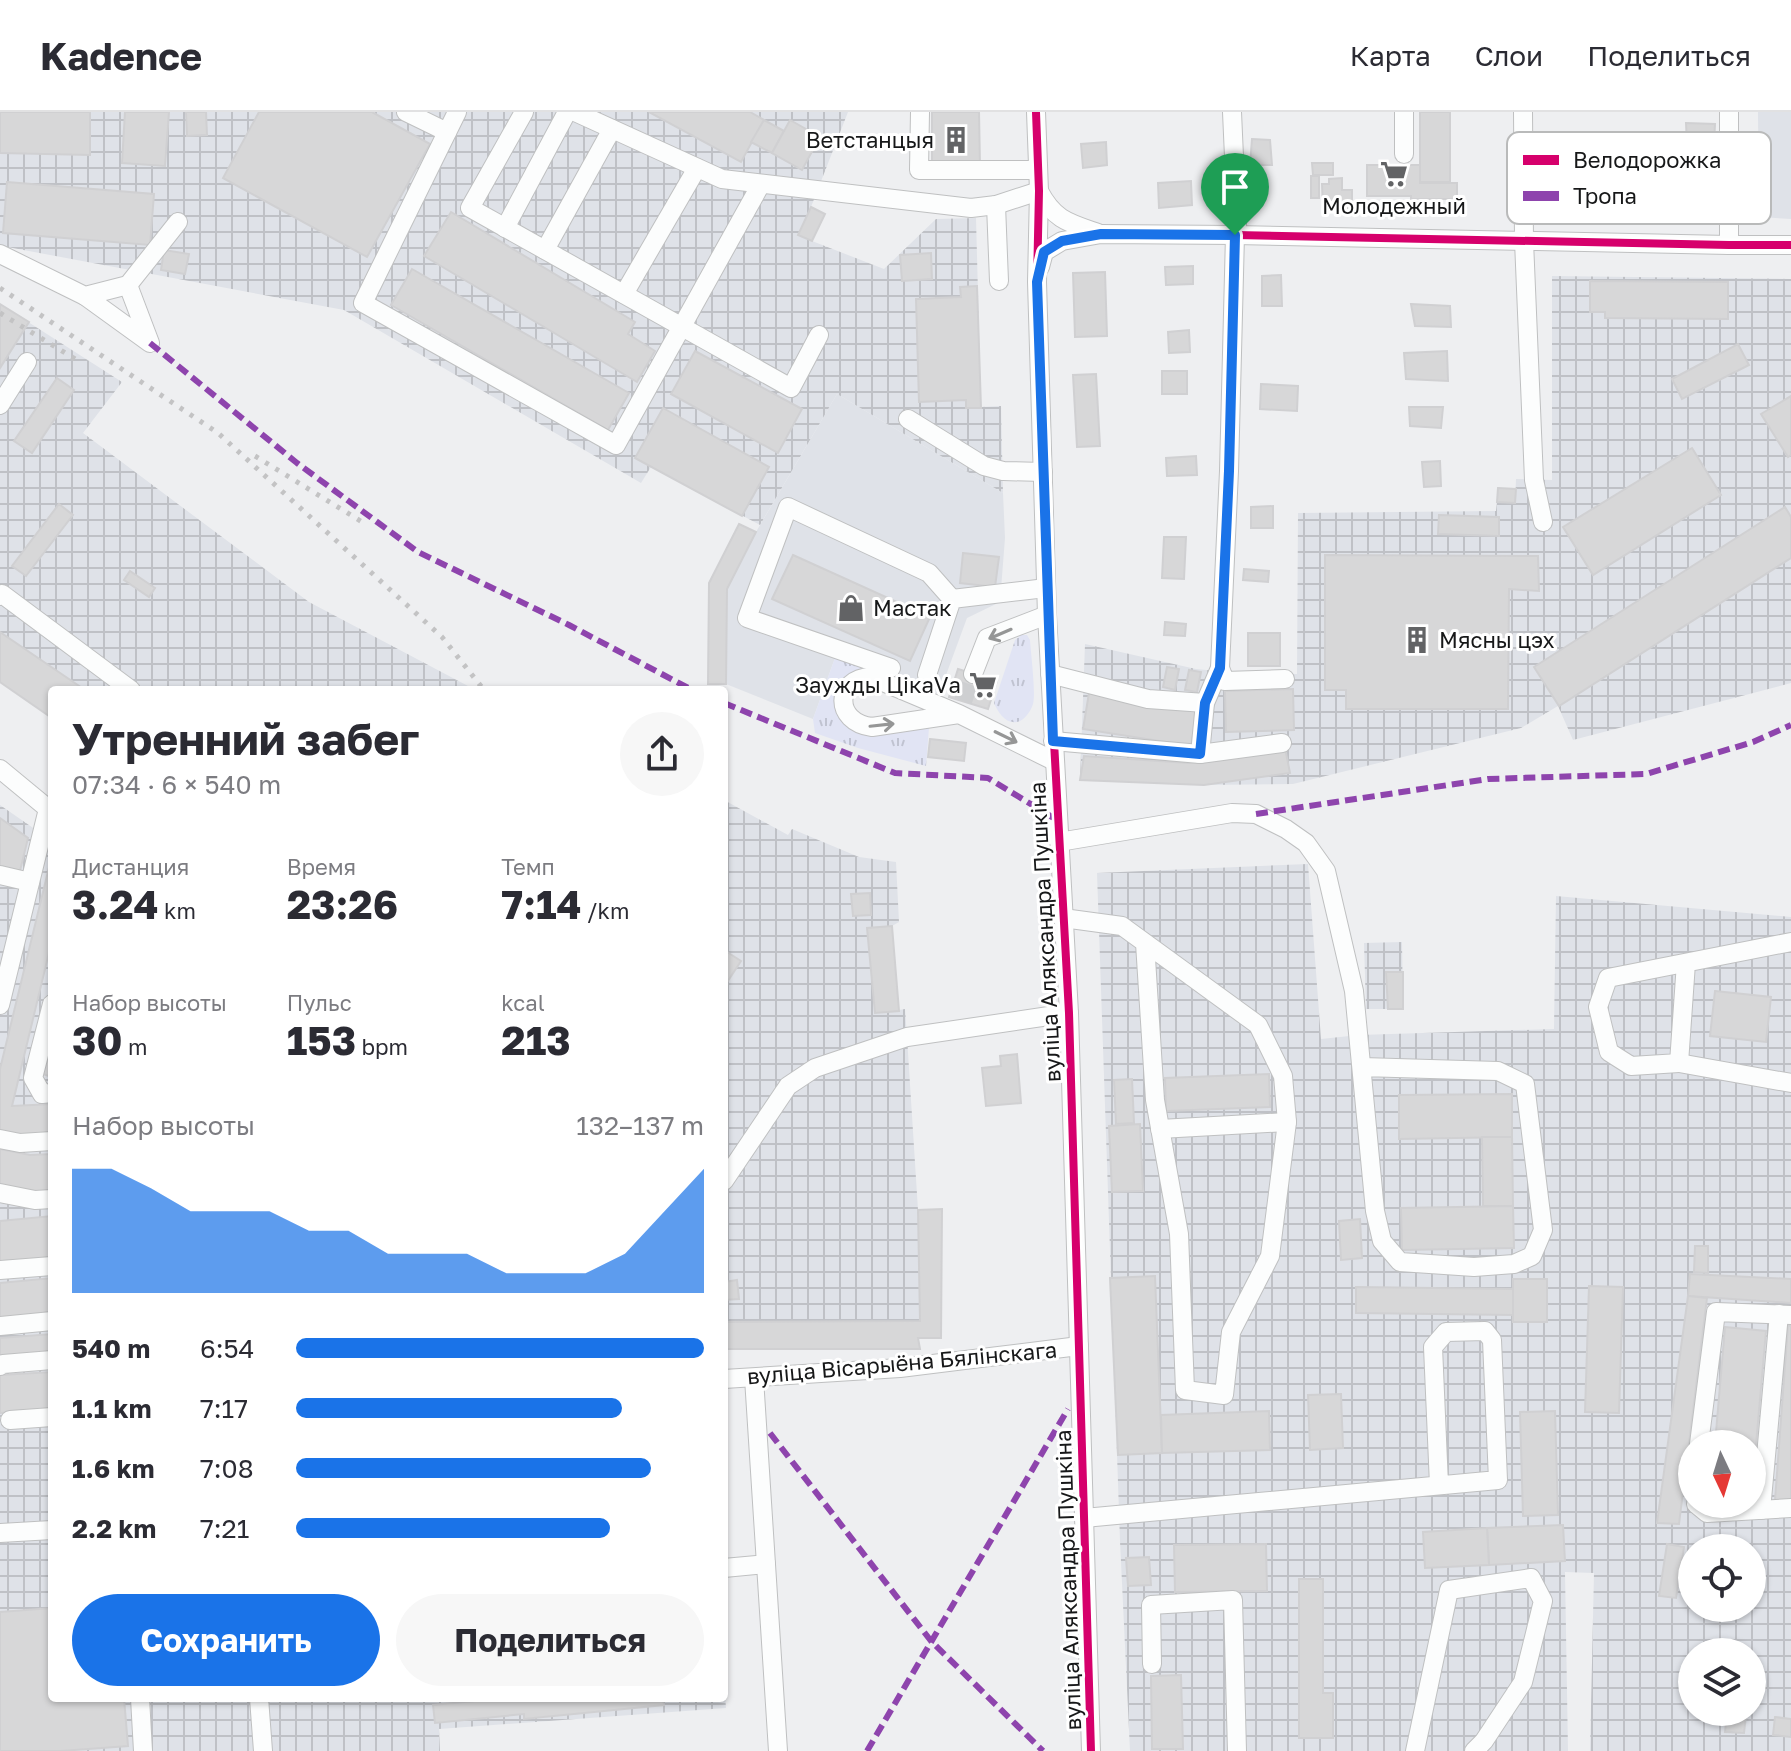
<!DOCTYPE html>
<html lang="ru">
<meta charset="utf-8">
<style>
:root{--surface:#fff;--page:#f7f7f7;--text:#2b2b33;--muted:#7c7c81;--line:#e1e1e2;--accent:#1a73e8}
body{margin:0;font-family:"Golos Text",sans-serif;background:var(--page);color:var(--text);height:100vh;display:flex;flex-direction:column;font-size:30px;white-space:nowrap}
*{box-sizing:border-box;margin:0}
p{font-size:26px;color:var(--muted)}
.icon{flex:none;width:44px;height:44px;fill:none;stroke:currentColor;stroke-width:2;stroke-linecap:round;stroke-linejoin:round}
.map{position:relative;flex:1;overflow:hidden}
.side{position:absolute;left:48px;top:574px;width:680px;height:1016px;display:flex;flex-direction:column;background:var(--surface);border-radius:8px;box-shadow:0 2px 6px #0004}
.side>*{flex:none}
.needle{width:52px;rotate:176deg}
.fabs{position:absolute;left:1678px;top:1318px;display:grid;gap:16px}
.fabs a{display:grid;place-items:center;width:88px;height:88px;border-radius:50%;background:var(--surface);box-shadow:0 2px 6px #0004;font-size:40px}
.pin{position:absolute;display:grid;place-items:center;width:68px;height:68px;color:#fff;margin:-82px -34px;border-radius:50% 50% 50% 0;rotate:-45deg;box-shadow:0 0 8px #0007}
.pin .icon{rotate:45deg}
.round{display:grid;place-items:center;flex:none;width:84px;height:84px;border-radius:42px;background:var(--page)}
.summary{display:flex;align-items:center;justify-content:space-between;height:136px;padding:0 24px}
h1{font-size:44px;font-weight:700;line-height:60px}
.stats{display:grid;grid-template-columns:repeat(3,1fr);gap:12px;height:136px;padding:8px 24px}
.stats div{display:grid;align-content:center}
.stats b{font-size:40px;font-weight:700}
.stats small{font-size:22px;font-weight:400}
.stats p{font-size:22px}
.chart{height:224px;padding:16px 24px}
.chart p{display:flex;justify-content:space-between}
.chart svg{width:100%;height:144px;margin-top:8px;fill:var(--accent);opacity:.7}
.button{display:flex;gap:16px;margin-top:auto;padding:16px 24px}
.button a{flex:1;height:92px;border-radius:48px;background:var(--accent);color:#fff;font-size:32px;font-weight:700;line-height:92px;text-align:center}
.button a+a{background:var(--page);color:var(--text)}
ul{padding:0 24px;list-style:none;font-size:26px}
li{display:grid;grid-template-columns:128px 96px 1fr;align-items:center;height:60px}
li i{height:20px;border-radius:10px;background:var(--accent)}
header{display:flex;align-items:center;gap:48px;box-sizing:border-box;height:112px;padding:0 40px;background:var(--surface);border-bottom:2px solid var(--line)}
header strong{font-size:38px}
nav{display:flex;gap:44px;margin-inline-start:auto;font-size:28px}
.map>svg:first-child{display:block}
</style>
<header>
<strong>Kadence</strong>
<nav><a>Карта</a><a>Слои</a><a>Поделиться</a></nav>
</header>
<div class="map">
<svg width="1791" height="1639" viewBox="0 0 1791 1639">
<defs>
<pattern id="industrial-grid" width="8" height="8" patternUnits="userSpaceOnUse" patternTransform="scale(2)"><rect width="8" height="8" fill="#dfe2e8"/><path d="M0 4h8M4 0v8" fill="none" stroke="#bfc1c6"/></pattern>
<pattern id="grass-tufts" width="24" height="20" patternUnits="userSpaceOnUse" patternTransform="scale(2)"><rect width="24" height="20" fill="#e1e4f4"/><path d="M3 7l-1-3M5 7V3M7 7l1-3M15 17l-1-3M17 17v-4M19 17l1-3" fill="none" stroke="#c0c3d1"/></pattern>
</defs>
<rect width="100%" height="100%" fill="#eeeff1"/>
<g fill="#dfe2e8">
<polygon points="1758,0 1791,0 1791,107 1759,105"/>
<polygon points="837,282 1003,381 1005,426 1000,490 967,506 939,582 836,543 813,607 726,572 708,572 709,471 739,412 756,420"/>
</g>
<g fill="url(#industrial-grid)" fill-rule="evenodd">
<polygon points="0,0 848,0 811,95 825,102 812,129 884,157 936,107 976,106 981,295 1001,294 1003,381 837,282 760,413 651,355 641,371 344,198 2,134 0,132"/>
<polygon points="1552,164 1791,167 1791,571 1573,628 1558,594 1521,616 1293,672 1203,673 1080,668 1085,532 1196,557 1237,561 1297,562 1298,401 1496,399 1497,390 1515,391 1516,367 1552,368"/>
<polygon points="0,192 122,270 83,321 309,490 468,574 471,578 52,578 52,606 0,570"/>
<polygon points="724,688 788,723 792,717 859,745 896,750 899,810 892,814 899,898 905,897 907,925 918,1098 920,1209 724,1210"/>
<polygon points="0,693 52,729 52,1586 724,1586 724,1569 726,1596 439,1617 440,1639 0,1639"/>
<path d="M1308,752L1321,927L1359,923L1554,917L1556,784L1791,805V1639H1590L1594,1461L1565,1460L1568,1639H1130L1120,1429L1097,761ZM1692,1332H1752V1392H1692ZM1692,1436H1752V1496H1692ZM1692,1540H1752V1600H1692Z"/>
<polygon points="1402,830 1403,897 1366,897 1364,831"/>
</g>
<g fill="url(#grass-tufts)">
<path d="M1021,523H1027L1030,528C1031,543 1036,581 1033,592C1031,599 1024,609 1017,610C1005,612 998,600 994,591L1015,528Z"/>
<polygon points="836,543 936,578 864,559 842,571 865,622 929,616 926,654 858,636 815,621 813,607"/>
</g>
<g fill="#d7d7d8" stroke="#d0d0d2" stroke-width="2">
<polygon points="0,0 90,0 90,43 0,41"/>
<polygon points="125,0 169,0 165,54 122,51"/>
<polygon points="186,0 206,0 207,23 187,24"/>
<polygon points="259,0 372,0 430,32 367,145 223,66"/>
<polygon points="649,0 750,0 764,8 741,50"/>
<polygon points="932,0 979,0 980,55 932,55"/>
<rect x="1420" y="0" width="30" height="70"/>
<polygon points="764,8 784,19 772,41 751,30"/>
<polygon points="790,8 820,25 802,58 772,41"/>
<polygon points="1686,11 1715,12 1714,33 1687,32"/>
<polygon points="1252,27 1270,28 1272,53 1250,53"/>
<polygon points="1106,30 1107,53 1083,56 1081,32"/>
<polygon points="1312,51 1333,51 1333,63 1313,63"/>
<polygon points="1367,53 1420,53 1420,71 1457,71 1457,87 1411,87 1411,84 1367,84"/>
<rect x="1311" y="64" width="8" height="22"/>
<polygon points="1342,66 1342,78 1352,78 1352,97 1323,97 1322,72 1329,72 1329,67"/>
<polygon points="1191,69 1192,93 1159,96 1158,71"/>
<polygon points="7,70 154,82 150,133 3,121"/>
<polygon points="811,95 825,102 812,129 798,123"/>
<polygon points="451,100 635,210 628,222 655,239 637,270 424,144"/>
<polygon points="164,138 189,142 185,162 161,158"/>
<polygon points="931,141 932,167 902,169 900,143"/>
<polygon points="1193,154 1193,172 1166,173 1165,155"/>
<polygon points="412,157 629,281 608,318 391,193"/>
<polygon points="1105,160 1107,224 1075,225 1073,161"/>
<polygon points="1281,163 1282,194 1262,194 1262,164"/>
<polygon points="1590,169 1728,170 1728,207 1605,206 1605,200 1590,200"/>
<polygon points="977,174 981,296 966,296 966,288 919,290 916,187 961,185 960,175"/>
<polygon points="0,192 29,210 0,256"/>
<polygon points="1411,192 1450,194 1451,215 1415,214"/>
<polygon points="1189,218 1190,240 1169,241 1168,220"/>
<polygon points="1738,232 1749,253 1682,287 1672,267"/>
<polygon points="695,239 802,297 778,341 671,282"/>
<polygon points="1447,239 1448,269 1406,267 1404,241"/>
<rect x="1162" y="259" width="25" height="23"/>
<polygon points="1096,262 1100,334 1077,335 1073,263"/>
<polygon points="57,266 74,278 32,341 14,329"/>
<polygon points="1261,272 1298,274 1297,299 1260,297"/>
<polygon points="1791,284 1791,343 1788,345 1761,302"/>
<polygon points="1409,295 1443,295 1441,316 1410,314"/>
<polygon points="663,296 769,355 742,404 635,346"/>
<polygon points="1692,336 1721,383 1593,463 1563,415"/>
<polygon points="1196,344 1197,363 1167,364 1166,346"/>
<polygon points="1440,349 1441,374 1424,375 1422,350"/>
<polygon points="1498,376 1516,377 1515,391 1497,390"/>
<polygon points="59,392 73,403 26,464 12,454"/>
<polygon points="1273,394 1273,416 1251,416 1251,395"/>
<polygon points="1785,395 1791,405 1791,446 1559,594 1534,555"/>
<polygon points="1439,403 1499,405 1499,424 1438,422"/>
<polygon points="739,412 756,420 727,477 726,572 708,572 709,471"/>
<polygon points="1164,425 1186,425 1184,467 1162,466"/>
<polygon points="963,441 999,445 995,475 960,471"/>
<polygon points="793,443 930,505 910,549 772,487"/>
<polygon points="1325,443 1538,444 1539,479 1509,477 1508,597 1346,597 1346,578 1325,578"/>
<polygon points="1244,457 1269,459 1268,470 1243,468"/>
<polygon points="130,459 155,476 149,485 124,468"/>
<polygon points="1165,510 1186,512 1185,524 1164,523"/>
<polygon points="0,520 85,578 52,578 52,606 0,570"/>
<rect x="1248" y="521" width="32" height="33"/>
<polygon points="1167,555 1179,557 1175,578 1163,575"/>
<polygon points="958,557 997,569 988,597 949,585"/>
<polygon points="1189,558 1201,560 1197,580 1185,578"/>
<polygon points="1293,577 1294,618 1226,620 1225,579"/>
<polygon points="1089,581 1197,598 1191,634 1083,617"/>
<polygon points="930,627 966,631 964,649 928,645"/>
<polygon points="1285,636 1290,661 1204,673 1080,668 1084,644 1189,651"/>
<polygon points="0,706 28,726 19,763 0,758"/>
<polygon points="52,743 52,828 12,994 52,992 52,1022 16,1024 0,1020 0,957"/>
<polygon points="870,781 871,803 853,804 851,782"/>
<polygon points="892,814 899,899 875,901 867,816"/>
<polygon points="724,838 741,849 724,875"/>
<polygon points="1386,860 1403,860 1403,897 1388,897"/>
<polygon points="1715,879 1771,885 1766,930 1710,924"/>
<polygon points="52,931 52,965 43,962"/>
<polygon points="1017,942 1021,991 986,994 982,956 1001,954 1000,944"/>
<polygon points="1269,962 1270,995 1166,999 1165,966"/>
<polygon points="1132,967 1134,1011 1116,1012 1114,968"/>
<polygon points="1512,982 1512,1025 1399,1027 1399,983"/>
<polygon points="1140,1012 1143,1079 1112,1080 1109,1014"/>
<polygon points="1482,1025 1512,1025 1513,1094 1483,1094"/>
<polygon points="0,1037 30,1043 52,1042 52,1080 21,1082 0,1077"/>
<polygon points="1513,1094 1514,1136 1402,1138 1401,1096"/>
<polygon points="942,1097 941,1226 918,1226 920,1237 724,1237 724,1210 920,1209 918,1098"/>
<polygon points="52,1104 52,1146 0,1150 0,1109"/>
<polygon points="1360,1107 1362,1146 1341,1148 1339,1109"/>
<polygon points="1695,1134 1708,1134 1708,1161 1694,1160"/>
<polygon points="1690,1162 1791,1167 1791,1191 1688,1184"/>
<polygon points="1155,1164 1162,1341 1118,1343 1110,1166"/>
<polygon points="52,1166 52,1204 0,1209 0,1171"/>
<rect x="1513" y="1167" width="34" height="43"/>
<polygon points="737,1168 739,1187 724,1188 724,1170"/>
<polygon points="1589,1174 1623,1175 1619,1301 1585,1300"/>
<polygon points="1356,1175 1513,1177 1513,1203 1356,1201"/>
<polygon points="1688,1184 1707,1186 1679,1412 1657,1411"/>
<polygon points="1788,1213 1791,1214 1791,1389 1775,1388"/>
<polygon points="1725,1215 1766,1219 1752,1378 1752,1332 1715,1332"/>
<polygon points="52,1222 52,1243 0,1248 0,1226"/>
<polygon points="52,1260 52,1297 0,1301 0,1263"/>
<polygon points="1341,1282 1343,1336 1310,1338 1308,1283"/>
<polygon points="1269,1299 1270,1338 1162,1341 1161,1303"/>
<polygon points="1555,1299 1558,1403 1523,1404 1520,1300"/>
<polygon points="1563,1413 1565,1449 1489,1453 1487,1416"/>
<polygon points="1487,1416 1489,1453 1425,1456 1423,1420"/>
<polygon points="1266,1432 1267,1479 1175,1480 1174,1433"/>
<polygon points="1667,1432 1684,1435 1676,1486 1659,1484"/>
<polygon points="1149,1445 1151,1473 1128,1474 1126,1446"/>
<polygon points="1299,1467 1323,1467 1323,1581 1333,1581 1333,1626 1299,1626"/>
<polygon points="52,1496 52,1586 124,1586 128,1634 61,1639 0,1639 0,1500"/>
<polygon points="1181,1563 1183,1637 1152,1637 1151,1564"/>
<polygon points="505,1586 663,1586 664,1593 524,1607 524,1602 435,1611 433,1593"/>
<polygon points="1727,1602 1746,1604 1744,1621 1725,1620"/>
<polygon points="1775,1605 1791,1607 1791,1625 1773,1623"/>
</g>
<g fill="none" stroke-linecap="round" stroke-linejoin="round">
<polyline stroke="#cecfd1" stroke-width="18" stroke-dasharray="18 9" stroke-linecap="butt" points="963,589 973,562"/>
<g stroke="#bfc0c1" stroke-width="20">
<g id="minor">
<polyline points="406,0 447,20"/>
<polyline points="457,0 363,191 616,333 761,72"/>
<polyline points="524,0 470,96 791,276 819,223"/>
<path d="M575,0L722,67L971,96L996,93L1039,79C1054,108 1069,111 1098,121"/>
<polyline points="920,0 919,58 1038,58"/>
<polyline points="1036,0 1039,79 1037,170 1047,503 1069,901 1091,1639"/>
<polyline points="1523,0 1524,129 1534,368 1543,410"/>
<polyline points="1404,42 1404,0"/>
<polyline points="996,93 999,169"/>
<polyline points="505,116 567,0"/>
<polyline points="1729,133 1729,0"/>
<polyline points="545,138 612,17"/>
<polyline points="0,142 85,184 128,173 178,110"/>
<polyline points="1040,155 1044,140 1062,129 1101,122 1235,123 1729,133 1791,133"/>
<polyline points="624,182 697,56"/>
<polyline points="85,184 150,231 128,173"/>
<polyline points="0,293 27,250"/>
<polyline points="908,307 984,354 1003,359 1043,360"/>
<polyline points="0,484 2,482 131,578"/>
<polyline points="891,556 747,506 788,395 929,461 952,487"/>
<polyline points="1220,556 1229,359 1235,123 1237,112 1232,0"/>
<polyline points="973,562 987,526 1047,503"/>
<polyline points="1050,562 1148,587 1205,591"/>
<polyline points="927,563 952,487 1046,476"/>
<path d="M959,602L872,615C833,610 835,566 871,565L959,602L1054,649"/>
<polyline points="1053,629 1200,642 1282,631"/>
<polyline points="1200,642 1205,591 1220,556 1225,569 1285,567"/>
<polyline points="0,657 52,700"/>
<polyline points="1059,730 1232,701 1256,702 1286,717 1306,731 1326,759 1354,879 1375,1099 1382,1129 1400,1150 1474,1155 1514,1152 1532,1144 1543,1118 1525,972 1498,959 1362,955"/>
<polyline points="0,763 30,770"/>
<polyline points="1063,806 1122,814 1258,913 1283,964 1287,1010 1270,1144 1231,1220 1224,1283 1185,1278 1179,1122 1155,988 1145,831"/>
<polyline points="1686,851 1679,951 1631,954 1609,940 1598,895 1608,866 1791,830"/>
<polyline points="52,892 33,966 42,982 52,981"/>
<polyline points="0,893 48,697"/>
<polyline points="1679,951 1791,971"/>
<polyline points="1160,1017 1287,1010"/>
<polyline points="0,1027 20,1031 52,1029"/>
<polyline points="724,1069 788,974 815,956 907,925 1069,901"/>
<polyline points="0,1081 35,1088 52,1087"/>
<polyline points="0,1158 52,1154"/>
<polyline points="0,1214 52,1209"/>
<polyline points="0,1254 3,1252 52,1248"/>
<polyline points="754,1266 778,1639"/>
<polyline points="724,1267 900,1256 1079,1234"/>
<polyline points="10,1308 52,1305"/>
<polyline points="1699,1332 1716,1200 1791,1203"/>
<polyline points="1696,1392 1707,1401 1791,1396"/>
<polyline points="1761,1398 1779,1202"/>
<polyline points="1084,1406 1498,1368 1492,1228 1485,1219 1446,1220 1433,1235 1439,1373"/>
<polyline points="0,1421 52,1418"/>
<polyline points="724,1456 766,1452"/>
<polyline points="1152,1552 1151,1493 1233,1488 1237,1639"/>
<polyline points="140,1586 143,1639"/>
<polyline points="259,1586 263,1639"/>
<polyline points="1415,1639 1449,1478 1531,1466 1543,1489 1523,1570 1484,1629 1474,1639"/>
</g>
</g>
<use href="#minor" stroke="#fcfdfd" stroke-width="18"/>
<g stroke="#c3c3c4" stroke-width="5" stroke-dasharray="4 8" stroke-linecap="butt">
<polyline points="0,176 218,321 442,525 484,578"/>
<polyline points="0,201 80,250"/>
<polyline points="255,344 367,413"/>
</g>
<g stroke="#8e44ad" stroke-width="6" stroke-dasharray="12 6" stroke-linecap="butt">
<polyline points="150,231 297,351 418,440 569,513 692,578"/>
<polyline points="724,591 895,661 988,666 1057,708"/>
<polyline points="1256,702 1488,667 1646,662 1753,630 1791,613"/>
<polyline points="770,1321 931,1529 1043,1639"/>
<polyline points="867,1639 1068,1297"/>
</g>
<g stroke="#fff" stroke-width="13">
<g id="cycleway">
<polyline points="1036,0 1039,79 1037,170 1047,503 1069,901 1091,1639"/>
<polyline points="1040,158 1044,140 1062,129 1101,122 1235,123 1729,133 1791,133"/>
</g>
</g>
<use href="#cycleway" stroke="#d6006c" stroke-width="8"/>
</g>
<defs><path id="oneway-shaft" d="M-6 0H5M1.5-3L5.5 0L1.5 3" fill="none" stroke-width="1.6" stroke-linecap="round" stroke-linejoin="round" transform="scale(2)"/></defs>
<g stroke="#959696">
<use href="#oneway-shaft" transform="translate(1000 522) rotate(157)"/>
<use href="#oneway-shaft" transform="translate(882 613) rotate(-6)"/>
<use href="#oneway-shaft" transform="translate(1006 625) rotate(26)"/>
</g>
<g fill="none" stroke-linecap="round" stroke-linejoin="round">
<g stroke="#fff" stroke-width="16">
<polygon id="route" points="1101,122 1235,123 1229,359 1220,556 1205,591 1200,642 1053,629 1037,170 1044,140 1062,129"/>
</g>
<use href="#route" stroke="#1a73e8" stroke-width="10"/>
</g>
<defs>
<g id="building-bare" transform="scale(2.16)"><path d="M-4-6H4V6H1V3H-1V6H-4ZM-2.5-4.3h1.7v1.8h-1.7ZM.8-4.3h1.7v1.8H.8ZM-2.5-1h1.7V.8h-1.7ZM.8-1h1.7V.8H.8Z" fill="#626365" stroke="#fff" stroke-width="2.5" paint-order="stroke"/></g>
<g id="supermarket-bare" transform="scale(2.16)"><path d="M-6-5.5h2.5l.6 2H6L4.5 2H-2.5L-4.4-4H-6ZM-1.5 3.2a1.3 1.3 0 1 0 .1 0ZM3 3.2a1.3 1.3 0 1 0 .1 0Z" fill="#626365" stroke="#fff" stroke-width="2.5" paint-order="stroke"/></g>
<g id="shop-bare" transform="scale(2.16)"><path d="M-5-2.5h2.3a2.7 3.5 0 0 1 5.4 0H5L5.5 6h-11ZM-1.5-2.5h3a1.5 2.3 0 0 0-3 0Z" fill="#626365" stroke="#fff" stroke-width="2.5" paint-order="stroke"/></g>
</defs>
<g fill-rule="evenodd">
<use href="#building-bare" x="956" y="28"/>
<use href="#supermarket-bare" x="1394" y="62"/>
<use href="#shop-bare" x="851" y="496"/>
<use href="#building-bare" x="1417" y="528"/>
<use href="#supermarket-bare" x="983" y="573"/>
</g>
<g text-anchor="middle" stroke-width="6" stroke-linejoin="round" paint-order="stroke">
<g font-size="22" fill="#171819" stroke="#fff" text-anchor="end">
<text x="934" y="36">Ветстанцыя</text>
<text x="1394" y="102" text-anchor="middle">Молодежный</text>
<text x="873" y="504" text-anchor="start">Мастак</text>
<text x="1439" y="536" text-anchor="start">Мясны цэх</text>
<text x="961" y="581">Заужды ЦікаVа</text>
</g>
<g font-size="22" fill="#171819" stroke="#fff">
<text transform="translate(1045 820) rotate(-93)" y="8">вуліца Аляксандра Пушкіна</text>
<text transform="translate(902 1251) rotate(-5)" y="8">вуліца Вісарыёна Бялінскага</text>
<text transform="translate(1068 1468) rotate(-92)" y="8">вуліца Аляксандра Пушкіна</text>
</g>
</g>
<rect x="1507" y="20" width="264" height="92" rx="12" fill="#fff" stroke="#b9baba" stroke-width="2"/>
<rect x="1523" y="43" width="36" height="10" fill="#d6006c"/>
<rect x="1523" y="79" width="36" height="10" fill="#8e44ad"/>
<g font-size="22" fill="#171819">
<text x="1573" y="56">Велодорожка</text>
<text x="1573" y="92">Тропа</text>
</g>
</svg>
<div class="fabs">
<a><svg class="needle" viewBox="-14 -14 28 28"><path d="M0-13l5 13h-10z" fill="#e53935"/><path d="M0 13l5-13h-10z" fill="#7c7c81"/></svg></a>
<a><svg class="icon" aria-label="locate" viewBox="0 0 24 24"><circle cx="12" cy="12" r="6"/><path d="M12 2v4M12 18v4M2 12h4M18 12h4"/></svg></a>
<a><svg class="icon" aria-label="layers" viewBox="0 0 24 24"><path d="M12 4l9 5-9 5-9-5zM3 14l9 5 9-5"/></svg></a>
</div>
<div class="pin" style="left:1235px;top:123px;background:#1e9e55"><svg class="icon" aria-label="arrive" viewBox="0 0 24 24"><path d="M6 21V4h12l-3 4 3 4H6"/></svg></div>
<section class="side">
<div class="summary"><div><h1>Утренний забег</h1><p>07:34 · 6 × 540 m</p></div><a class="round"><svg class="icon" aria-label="share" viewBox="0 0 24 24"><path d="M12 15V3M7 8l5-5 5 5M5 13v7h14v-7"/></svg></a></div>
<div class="stats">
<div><p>Дистанция</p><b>3.24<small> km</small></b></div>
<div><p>Время</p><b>23:26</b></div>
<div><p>Темп</p><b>7:14<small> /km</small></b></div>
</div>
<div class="stats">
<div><p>Набор высоты</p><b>30<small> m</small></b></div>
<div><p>Пульс</p><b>153<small> bpm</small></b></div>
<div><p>kcal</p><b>213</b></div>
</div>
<div class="chart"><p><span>Набор высоты</span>132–137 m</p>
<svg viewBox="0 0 160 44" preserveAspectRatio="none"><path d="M0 44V6L10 6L20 12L30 19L40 19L50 19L60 25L70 25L80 32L90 32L100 32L110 38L120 38L130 38L140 32L150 19L160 6V44z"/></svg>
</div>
<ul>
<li><b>540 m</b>6:54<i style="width:100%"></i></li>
<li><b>1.1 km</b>7:17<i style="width:80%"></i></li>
<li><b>1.6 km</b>7:08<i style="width:87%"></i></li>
<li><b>2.2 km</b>7:21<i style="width:77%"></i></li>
</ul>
<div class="button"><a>Сохранить</a><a>Поделиться</a></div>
</section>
</div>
